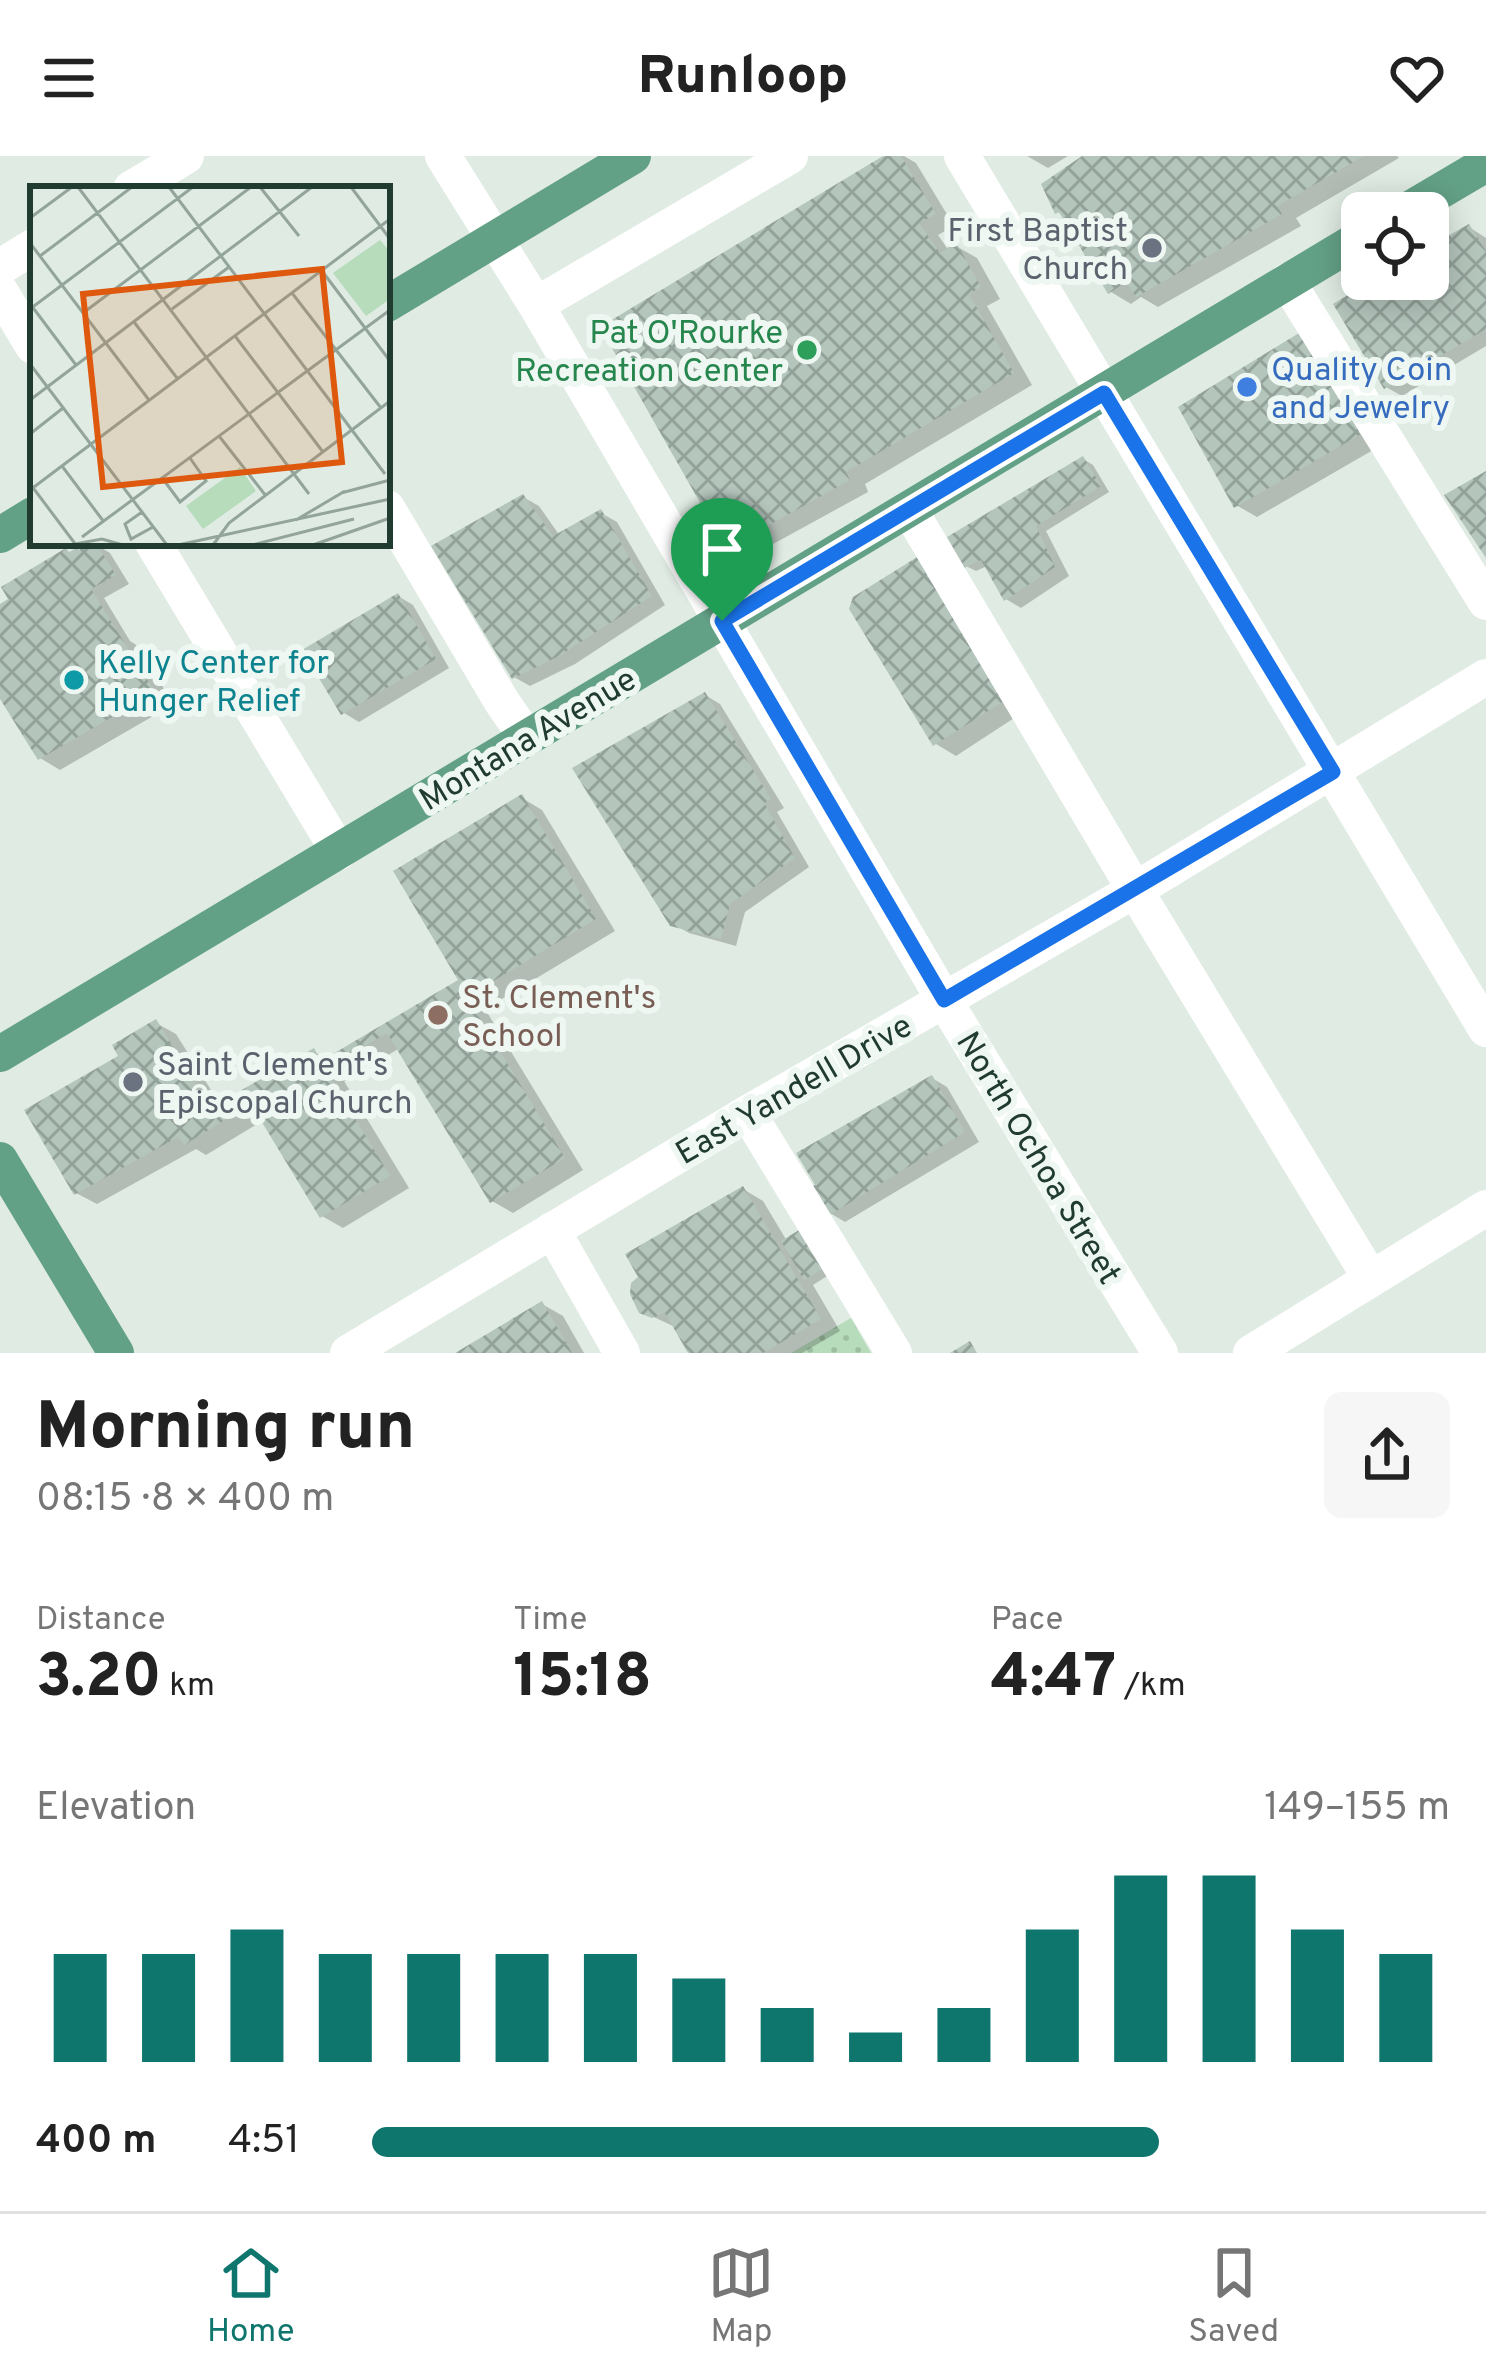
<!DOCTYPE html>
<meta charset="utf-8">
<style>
:root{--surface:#fff;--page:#f6f6f6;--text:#222;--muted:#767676;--line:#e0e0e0;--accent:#0f766e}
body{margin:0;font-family:Overpass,sans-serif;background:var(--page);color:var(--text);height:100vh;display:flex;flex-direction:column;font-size:45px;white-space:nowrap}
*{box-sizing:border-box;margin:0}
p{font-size:39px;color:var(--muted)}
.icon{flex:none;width:66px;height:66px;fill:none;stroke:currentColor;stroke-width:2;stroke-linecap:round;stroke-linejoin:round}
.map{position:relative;height:1197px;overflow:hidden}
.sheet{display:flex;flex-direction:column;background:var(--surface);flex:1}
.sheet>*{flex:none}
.controls{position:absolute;left:1341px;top:36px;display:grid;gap:24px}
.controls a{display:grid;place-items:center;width:108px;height:108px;border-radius:18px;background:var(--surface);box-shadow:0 6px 30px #0003;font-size:60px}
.pin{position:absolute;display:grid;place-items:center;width:102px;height:102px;color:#fff;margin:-123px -51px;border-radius:50% 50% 50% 0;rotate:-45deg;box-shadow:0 0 12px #0007}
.pin .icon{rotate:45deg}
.round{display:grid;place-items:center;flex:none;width:126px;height:126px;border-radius:18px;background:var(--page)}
.headline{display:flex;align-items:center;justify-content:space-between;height:204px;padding:0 36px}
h1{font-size:66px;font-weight:800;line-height:90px}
.metrics{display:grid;grid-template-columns:repeat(3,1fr);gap:18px;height:204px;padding:12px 36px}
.metrics div{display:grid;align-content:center}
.metrics b{font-size:60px;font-weight:800}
.metrics small{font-size:33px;font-weight:400}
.metrics p{font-size:33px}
.chart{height:336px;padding:24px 36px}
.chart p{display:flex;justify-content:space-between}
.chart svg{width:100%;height:216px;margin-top:12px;stroke:var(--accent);stroke-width:6}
ul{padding:0 36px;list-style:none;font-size:39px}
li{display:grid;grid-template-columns:192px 144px 1fr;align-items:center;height:90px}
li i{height:30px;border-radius:15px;background:var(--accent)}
header{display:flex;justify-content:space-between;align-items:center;height:156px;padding:0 36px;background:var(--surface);font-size:54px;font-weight:800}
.dock{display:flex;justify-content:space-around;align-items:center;height:168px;border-top:3px solid var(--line);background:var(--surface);font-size:33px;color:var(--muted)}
.dock a{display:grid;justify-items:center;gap:6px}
.dock .selected{color:var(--accent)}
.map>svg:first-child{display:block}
</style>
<header><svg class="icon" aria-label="menu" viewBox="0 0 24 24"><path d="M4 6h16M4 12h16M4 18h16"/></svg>Runloop<svg class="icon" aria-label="heart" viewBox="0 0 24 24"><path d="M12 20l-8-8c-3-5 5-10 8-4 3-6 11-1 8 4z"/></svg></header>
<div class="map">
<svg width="1486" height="1197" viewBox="0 0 1486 1197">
<defs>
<pattern id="grass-dots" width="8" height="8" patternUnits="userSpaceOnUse" patternTransform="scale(3)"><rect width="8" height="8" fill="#b7dcbb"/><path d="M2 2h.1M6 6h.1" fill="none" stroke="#9dbea1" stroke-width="1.8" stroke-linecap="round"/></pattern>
<pattern id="building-cross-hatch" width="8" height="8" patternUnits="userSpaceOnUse" patternTransform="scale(3)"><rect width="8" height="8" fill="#b4c5bc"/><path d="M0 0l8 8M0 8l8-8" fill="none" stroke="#92a199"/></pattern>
</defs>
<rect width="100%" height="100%" fill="#dfebe3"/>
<polygon fill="url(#grass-dots)" points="851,1162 871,1197 791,1197"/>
<g fill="#0003">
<polygon points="888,0 904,0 916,7 954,70 938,79 949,95 956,90 977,102 1000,143 987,150 1032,229 865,328 868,336 764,393 744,381 735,364 729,366 708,354"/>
<polygon points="1027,0 1068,0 1048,12"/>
<polygon points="1087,0 1397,0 1399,2 1296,62 1301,70 1158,151 1141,141 1131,148 1111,136 1066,61 1058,56"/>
<polygon points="1469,71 1486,82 1486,190 1402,240 1386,231 1381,123 1428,123 1428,95"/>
<polygon points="1304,178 1387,286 1257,361 1236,349"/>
<polygon points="1083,303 1093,309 1109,336 1046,375 1069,420 1021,452 1006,443 987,410 976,415 966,410"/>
<polygon points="523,341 539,350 560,380 601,357 617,366 665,449 575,508 530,530 514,521"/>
<polygon points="95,388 110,397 129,428 104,442 130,485 135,488 174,548 60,614 40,602 0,537 0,451 71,398"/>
<polygon points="398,440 413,449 449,512 359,566 344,557"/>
<polygon points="852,453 1025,555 956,600 936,588"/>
<polygon points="705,539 720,548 784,652 777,656 809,711 745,756 736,790 689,777 672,767"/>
<polygon points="522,642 542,654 615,775 485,853 583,1014 513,1057 492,1045 400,892 344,925 409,1032 343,1072 322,1060 264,964 206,999 196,993 97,1048 76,1037 122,901 156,867 176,878 221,950 314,896 328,904 462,825"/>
<polygon points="932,922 947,931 979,986 845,1066 830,1057"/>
<polygon points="743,1033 763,1045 787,1085 835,1115 813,1129 840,1175 802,1197 692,1197 677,1172 641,1155"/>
<polygon points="542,1148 563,1160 584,1197 461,1197"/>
</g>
<g fill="url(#building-cross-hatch)">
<polygon points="883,0 901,0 936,58 919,67 940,97 956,86 981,131 969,138 1014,217 846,316 850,324 742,384 724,349 706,357 600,171"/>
<polygon points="1082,0 1364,0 1277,50 1282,58 1136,141 1126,126 1108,138 1059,56 1055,58 1041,28"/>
<polygon points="1469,68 1486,95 1486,173 1384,233 1333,148 1374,123 1428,123 1428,91"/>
<polygon points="1304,174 1368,274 1234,352 1178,251"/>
<polygon points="1083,300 1101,330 1036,370 1055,411 1004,445 981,404 964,412 947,381"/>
<polygon points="1486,315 1486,402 1444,339"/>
<polygon points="523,338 553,380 601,353 652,440 559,500 512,523 431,390"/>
<polygon points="92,387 96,387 116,419 91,433 155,536 38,604 0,543 0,448 8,443 1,431 66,392 69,396 78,391 79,394"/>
<polygon points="922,398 1007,543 933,590 849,453 853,441"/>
<polygon points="398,437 436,503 341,559 302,494"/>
<polygon points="705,536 771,643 764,647 795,702 730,748 721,783 670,770 572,612"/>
<polygon points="522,638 596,763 467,841 565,1002 490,1047 387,877 325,913 390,1020 320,1062 251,948 184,989 178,981 74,1039 24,954 118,900 112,889 156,863 211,952 314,892 321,905 458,824 393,715"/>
<polygon points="932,919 965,976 828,1060 811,1031 815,1029 796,997"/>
<polygon points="743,1030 821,1163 763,1197 688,1197 665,1157 652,1162 639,1157 630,1138 631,1127 638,1121 625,1098"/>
<polygon points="804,1071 827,1110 804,1124 781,1085"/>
<polygon points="542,1145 572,1197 455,1197"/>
<polygon points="970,1185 977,1197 950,1197"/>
</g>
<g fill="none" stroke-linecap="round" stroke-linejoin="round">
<g stroke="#fff" stroke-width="36">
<polyline points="443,0 536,149 944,844 1160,1197"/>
<polyline points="962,0 1486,873"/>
<polyline points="131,33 186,0"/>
<polyline points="0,111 33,91"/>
<polyline points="1287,125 1486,446"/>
<polyline points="0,135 33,190"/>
<polyline points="536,149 790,0"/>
<polyline points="387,352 502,546 527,582"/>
<polyline points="909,353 1135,734 1371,1123"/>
<polyline points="153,387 339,696"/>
<polyline points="748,957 894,1197"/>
<polyline points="552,1074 622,1197"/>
<polyline points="348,1197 748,957 1135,734 1486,521"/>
<polyline points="1251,1197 1486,1052"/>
</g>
<g stroke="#63a186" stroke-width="36">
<polyline points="1403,57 1486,8"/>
<polyline points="387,148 633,0"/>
<polyline points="0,379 33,359"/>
<polyline points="0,898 1362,81"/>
<polyline points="0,1004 116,1197"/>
</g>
</g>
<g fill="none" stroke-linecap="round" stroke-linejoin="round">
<g stroke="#fff" stroke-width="24">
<polygon id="route" points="1104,237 1333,616 944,844 722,465"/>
</g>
<use href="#route" stroke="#1a73e8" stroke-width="15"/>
</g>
<g fill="#6b7280" stroke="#eff7f2" stroke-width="4.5">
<circle cx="1152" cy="92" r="12"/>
<circle cx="133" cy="926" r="12"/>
</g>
<circle fill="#2e9e5b" stroke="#eff7f2" stroke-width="4.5" cx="807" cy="194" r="12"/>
<circle fill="#3f7fe0" stroke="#eff7f2" stroke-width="4.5" cx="1247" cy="231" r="12"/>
<circle fill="#0f9aa8" stroke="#eff7f2" stroke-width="4.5" cx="74" cy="524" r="12"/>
<circle fill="#8d6e63" stroke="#eff7f2" stroke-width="4.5" cx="438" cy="859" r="12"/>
<g text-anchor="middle" stroke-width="12" stroke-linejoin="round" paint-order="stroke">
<g font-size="33" fill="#5b616d" stroke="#eff7f2" text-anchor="end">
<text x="1128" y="85">First Baptist<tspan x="1128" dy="38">Church</tspan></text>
<text x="157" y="919" text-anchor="start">Saint Clement's<tspan x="157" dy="38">Episcopal Church</tspan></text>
</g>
<g font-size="33" fill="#27864d" stroke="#eff7f2" text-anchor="end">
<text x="783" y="187">Pat O'Rourke<tspan x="783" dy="38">Recreation Center</tspan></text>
</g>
<g font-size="33" fill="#366cbe" stroke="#eff7f2" text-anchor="start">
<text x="1271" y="224">Quality Coin<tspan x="1271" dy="38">and Jewelry</tspan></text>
</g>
<g font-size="33" fill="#0d838f" stroke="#eff7f2" text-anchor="start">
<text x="98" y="517">Kelly Center for<tspan x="98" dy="38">Hunger Relief</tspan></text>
</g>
<g font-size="33" fill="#203b2f" stroke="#eff7f2">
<text transform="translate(527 582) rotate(-31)" y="12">Montana Avenue</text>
<text transform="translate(793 932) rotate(-30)" y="12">East Yandell Drive</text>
<text transform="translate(1040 1001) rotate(59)" y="12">North Ochoa Street</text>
</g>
<g font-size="33" fill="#785e54" stroke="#eff7f2" text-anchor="start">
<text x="462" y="852">St. Clement's<tspan x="462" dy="38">School</tspan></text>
</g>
</g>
<g transform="translate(30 30)">
<rect width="360" height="360" fill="#dfebe3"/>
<path d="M210,281L226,305L173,343L156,320Z" fill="#b7dcbb"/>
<path d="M350,54L360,66V113L336,130L303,87Z" fill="#b7dcbb"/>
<path fill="none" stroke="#93a59b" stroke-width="3" d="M48,1L279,308M139,1L355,288M230,1L269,50M321,1L360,53M0,32L42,1M0,57L119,214M10,70L102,1M292,85L360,175M262,107L351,222M1,119L46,179M0,123L163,1M142,123L199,81M53,127L221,1M104,136L147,192M205,150L293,266M0,178L137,359M0,214L282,1M0,248L33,222M189,250L236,310M32,280L74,336M133,293L150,316L176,295L160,272M1,299L46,359M0,304L360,33M311,307L360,294M112,326L95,338L101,353L123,341M266,334L315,305M52,351L360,124M45,358L72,353L93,359M148,359L360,313M183,359L199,337L360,215M222,359L324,333M283,359L360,332"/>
<path fill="#de580e" fill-opacity="0.15" stroke="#de580e" stroke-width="6" d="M292,83L312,276L73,301L53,108Z"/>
<rect width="360" height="360" fill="none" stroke="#203b2f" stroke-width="6"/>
</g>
</svg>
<div class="controls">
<a><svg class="icon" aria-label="locate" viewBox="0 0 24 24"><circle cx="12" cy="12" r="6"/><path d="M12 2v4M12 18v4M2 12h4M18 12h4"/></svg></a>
</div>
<div class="pin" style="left:722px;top:465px;background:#1e9e55"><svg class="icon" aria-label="arrive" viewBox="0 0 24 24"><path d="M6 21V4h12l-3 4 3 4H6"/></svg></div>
</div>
<section class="sheet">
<div class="headline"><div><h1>Morning run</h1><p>08:15 · 8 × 400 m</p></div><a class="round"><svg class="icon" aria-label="share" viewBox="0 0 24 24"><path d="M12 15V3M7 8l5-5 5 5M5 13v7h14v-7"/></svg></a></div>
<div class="metrics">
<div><p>Distance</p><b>3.20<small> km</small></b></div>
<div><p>Time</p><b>15:18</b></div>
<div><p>Pace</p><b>4:47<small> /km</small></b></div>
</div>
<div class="chart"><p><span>Elevation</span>149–155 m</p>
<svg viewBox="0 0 160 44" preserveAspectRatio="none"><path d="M5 44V22M15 44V22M25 44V17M35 44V22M45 44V22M55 44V22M65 44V22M75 44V27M85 44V33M95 44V38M105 44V33M115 44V17M125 44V6M135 44V6M145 44V17M155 44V22"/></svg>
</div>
<ul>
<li><b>400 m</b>4:51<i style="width:73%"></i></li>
</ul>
</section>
<nav class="dock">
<a class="selected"><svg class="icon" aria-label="home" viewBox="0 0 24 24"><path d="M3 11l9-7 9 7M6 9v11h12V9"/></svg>Home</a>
<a><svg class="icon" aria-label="map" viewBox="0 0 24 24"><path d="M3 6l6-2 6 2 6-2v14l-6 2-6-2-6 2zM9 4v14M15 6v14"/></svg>Map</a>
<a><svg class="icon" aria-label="saved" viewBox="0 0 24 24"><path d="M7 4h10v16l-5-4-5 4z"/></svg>Saved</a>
</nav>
